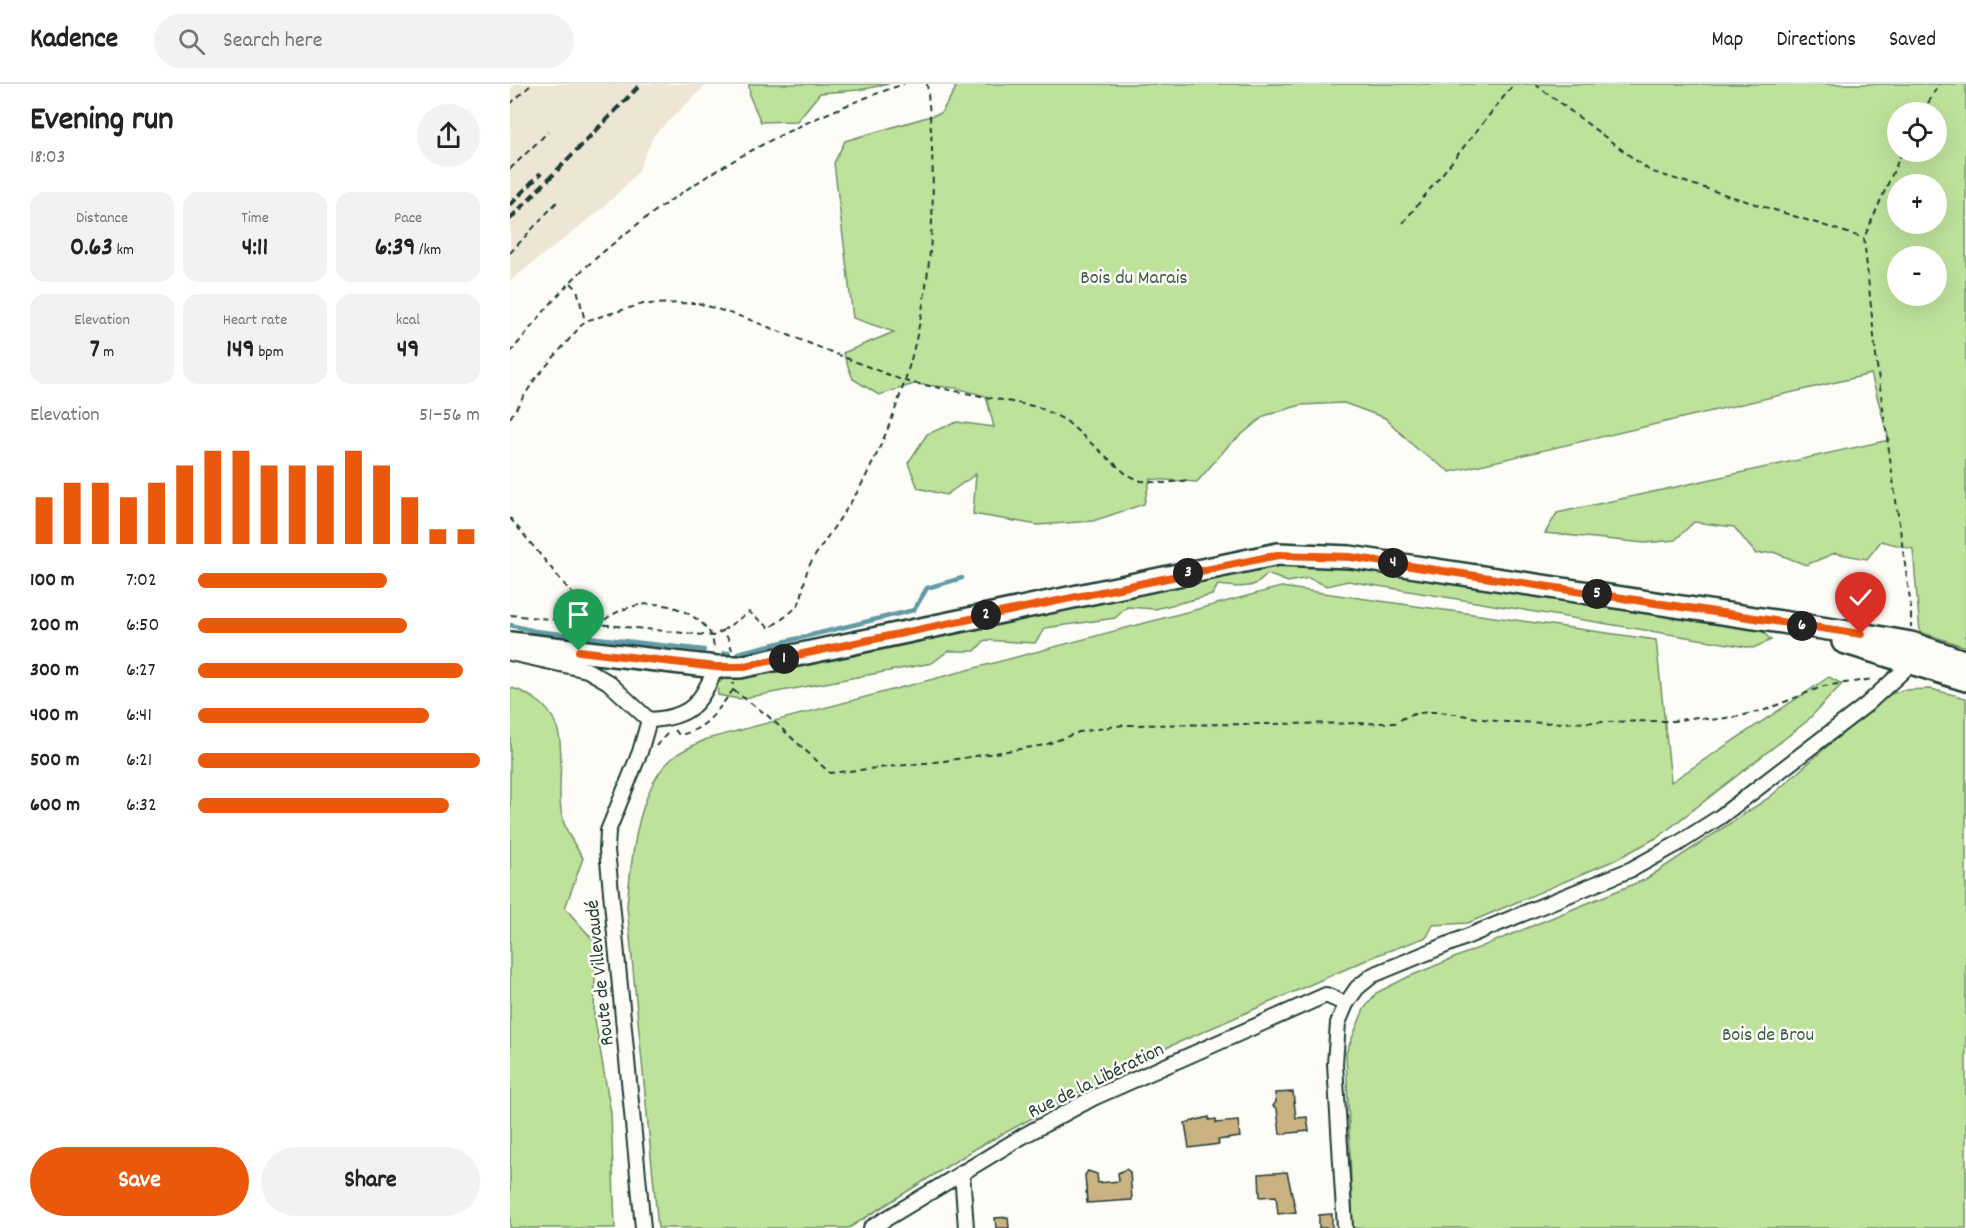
<!DOCTYPE html>
<meta charset="utf-8">
<style>
:root{--surface:#fff;--page:#f2f2f2;--text:#222;--muted:#767676;--line:#e0e0e0;--accent:#ea580c}
body{margin:0;font-family:Dekko,sans-serif;background:var(--page);color:var(--text);height:100vh;display:flex;flex-direction:column;font-size:22px;white-space:nowrap}
*{box-sizing:border-box;margin:0}
p{font-size:20px;color:var(--muted)}
.icon{flex:none;width:33px;height:33px;fill:none;stroke:currentColor;stroke-width:2;stroke-linecap:round;stroke-linejoin:round}
.map{position:relative;flex:1;overflow:hidden}
.details{display:flex;flex-direction:column;background:var(--surface);width:510px}
.details>*{flex:none}
.controls{position:absolute;left:1377px;top:18px;display:grid;gap:12px}
.controls a{display:grid;place-items:center;width:60px;height:60px;border-radius:50%;background:var(--surface);box-shadow:0 6px 24px #0002;font-size:30px}
.pin{position:absolute;display:grid;place-items:center;width:51px;height:51px;color:#fff;margin:-62px -26px;border-radius:50% 50% 50% 0;rotate:-45deg;box-shadow:0 0 6px #0007}
.pin .icon{rotate:45deg}
.km{position:absolute;width:30px;height:30px;margin:-15px;border-radius:50%;background:#222;color:#fff;font-size:16px;line-height:30px;text-align:center}
.round{display:grid;place-items:center;flex:none;width:63px;height:63px;border-radius:32px;background:var(--page)}
.overview{display:flex;align-items:center;justify-content:space-between;height:102px;padding:0 30px}
h1{font-size:33px;font-weight:700;line-height:45px}
.metrics{display:grid;grid-template-columns:repeat(3,1fr);gap:9px;height:102px;padding:6px 30px}
.metrics div{display:grid;align-content:center;border-radius:15px;background:var(--page);text-align:center}
.metrics b{font-size:26px;font-weight:700}
.metrics small{font-size:16px;font-weight:400}
.metrics p{font-size:16px}
.chart{height:168px;padding:12px 30px}
.chart p{display:flex;justify-content:space-between}
.chart svg{width:100%;height:108px;margin-top:6px;stroke:var(--accent);stroke-width:6}
.primary-button{display:flex;gap:12px;margin-top:auto;padding:12px 30px}
.primary-button a{flex:1;height:69px;border-radius:36px;background:var(--accent);color:#fff;font-size:24px;font-weight:700;line-height:69px;text-align:center}
.primary-button a+a{background:var(--page);color:var(--text)}
ul{padding:0 30px;list-style:none;font-size:20px}
li{display:grid;grid-template-columns:96px 72px 1fr;align-items:center;height:45px}
li i{height:15px;border-radius:8px;background:var(--accent)}
header{display:flex;align-items:center;gap:36px;box-sizing:border-box;height:84px;padding:0 30px;background:var(--surface);border-bottom:2px solid var(--line)}
header strong{font-size:28px}
nav{display:flex;gap:33px;margin-inline-start:auto;font-size:21px}
.search{width:420px;height:54px;background:var(--page);display:flex;align-items:center;gap:15px;box-sizing:border-box;padding:0 21px;border-radius:33px;color:var(--muted);font-size:22px}
main{display:flex;flex:1;min-height:0}
.map>svg:first-child{display:block}
</style>
<header>
<strong>Kadence</strong>
<div class="search"><svg class="icon" aria-label="search" viewBox="0 0 24 24"><circle cx="10" cy="10" r="6"/><path d="M15 15l6 6"/></svg>Search here</div>
<nav><a>Map</a><a>Directions</a><a>Saved</a></nav>
</header>
<main>
<section class="details">
<div class="overview"><div><h1>Evening run</h1><p>18:03</p></div><a class="round"><svg class="icon" aria-label="share" viewBox="0 0 24 24"><path d="M12 15V3M7 8l5-5 5 5M5 13v7h14v-7"/></svg></a></div>
<div class="metrics">
<div><p>Distance</p><b>0.63<small> km</small></b></div>
<div><p>Time</p><b>4:11</b></div>
<div><p>Pace</p><b>6:39<small> /km</small></b></div>
</div>
<div class="metrics">
<div><p>Elevation</p><b>7<small> m</small></b></div>
<div><p>Heart rate</p><b>149<small> bpm</small></b></div>
<div><p>kcal</p><b>49</b></div>
</div>
<div class="chart"><p><span>Elevation</span>51–56 m</p>
<svg viewBox="0 0 160 44" preserveAspectRatio="none"><path d="M5 44V25M15 44V19M25 44V19M35 44V25M45 44V19M55 44V12M65 44V6M75 44V6M85 44V12M95 44V12M105 44V12M115 44V6M125 44V12M135 44V25M145 44V38M155 44V38"/></svg>
</div>
<ul>
<li><b>100 m</b>7:02<i style="width:67%"></i></li>
<li><b>200 m</b>6:50<i style="width:74%"></i></li>
<li><b>300 m</b>6:27<i style="width:94%"></i></li>
<li><b>400 m</b>6:41<i style="width:82%"></i></li>
<li><b>500 m</b>6:21<i style="width:100%"></i></li>
<li><b>600 m</b>6:32<i style="width:89%"></i></li>
</ul>
<div class="primary-button"><a>Save</a><a>Share</a></div>
</section>
<div class="map">
<svg width="1456" height="1144" viewBox="0 0 1456 1144">
<rect width="100%" height="100%" fill="#fdfcf7"/>
<filter id="ink" filterUnits="userSpaceOnUse"><feTurbulence type="fractalNoise" baseFrequency=".0167" numOctaves="2"/><feDisplacementMap in="SourceGraphic" scale="12" xChannelSelector="R" yChannelSelector="G"/><feConvolveMatrix kernelMatrix="1 2 1 2 8 2 1 2 1" color-interpolation-filters="sRGB"/></filter>
<g filter="url(#ink)">
<polygon fill="#eee6d4" points="6,0 197,0 144,51 128,88 93,124 0,197 0,6"/>
<g fill="#bee29c" stroke="#6e9068" stroke-width="1.5" fill-rule="evenodd">
<polygon points="239,0 379,0 349,6 310,9 287,37 251,38 240,13"/>
<path d="M442,0H1456V563L1410,548L1403,465L1371,457L1357,475L1325,469L1296,481L1263,468L1246,470L1224,443L1184,438L1165,456L1135,459L1035,449L1047,429L1379,356L1361,290L940,388L907,365L875,334L834,319L791,321L754,332L718,362L687,398L640,395L634,420L583,437L528,441L463,430L466,390L436,411L408,404L398,379L417,350L447,338L484,343L476,312L446,304L404,300L369,311L343,295L333,269L384,248L343,234L324,79L335,57L431,29L446,4ZM1388,28H1426V68H1388ZM1388,100H1426V140H1388ZM1388,172H1426V212H1388Z"/>
<path d="M835,479L1249,544L1261,556L1243,564L838,497L817,502L798,494L778,498L757,490C745,507 726,503 708,501L702,511L645,525L617,523L605,534L535,544L525,559L475,556L465,567H438L422,579L229,615L208,611L207,600L219,591L740,483Z"/>
<path d="M771,503L1146,556L1161,698L1319,593L1332,600L1296,638L1148,753L1105,776L958,839L923,841L917,853L870,870L631,975L465,1065L339,1144H148L117,822C121,779 127,700 165,672C174,665 187,660 197,655Z"/>
<path d="M0,604C10,605 16,610 25,615C67,643 43,694 52,732C55,747 65,761 73,774L55,824L86,859L84,930L101,1029L105,1144H0Z"/>
<polygon points="1421,605 1456,614 1456,1144 843,1144 836,969 854,925 866,909 898,893 1136,795 1260,713 1374,612 1393,606"/>
</g>
<g fill="none" stroke-linecap="round" stroke-linejoin="round">
<g stroke="#629ba5" stroke-width="4.5">
<polyline points="0,541 25,547 194,566"/>
<polyline points="214,569 219,569"/>
<polyline points="228,569 404,526 417,504 452,494"/>
</g>
</g>
<g fill="#cbb282" stroke="#1f3d34" stroke-width="1.5">
<polygon points="783,1008 786,1034 797,1033 799,1047 770,1050 767,1025 763,1022 766,1018 765,1009"/>
<polygon points="699,1033 699,1036 706,1035 706,1039 728,1037 730,1053 708,1056 709,1060 679,1064 675,1039"/>
<polygon points="616,1085 620,1088 622,1116 577,1119 575,1091 578,1087 587,1090 588,1099 609,1097 608,1089"/>
<polygon points="777,1088 786,1128 768,1130 766,1112 750,1113 749,1090"/>
<polygon points="822,1130 822,1144 809,1144 809,1131"/>
<polygon points="498,1133 499,1144 486,1144 485,1134"/>
</g>
<g fill="none" stroke-linecap="round" stroke-linejoin="round">
<g stroke="#1f3d34" stroke-width="18">
<g id="minor">
<path d="M0,569L77,586L98,598L139,636C180,634 191,620 206,583"/>
<polyline points="452,1088 456,1144"/>
<polyline points="133,1144 97,766 98,747 130,668 139,636"/>
<polyline points="361,1144 513,1052 583,1014 816,911 836,920"/>
<polyline points="835,1144 825,980 828,939 836,920 847,904 863,891 1122,785 1169,759 1210,733 1356,621 1404,577"/>
</g>
</g>
<g stroke="#1f3d34" stroke-width="26">
<g id="primary">
<polyline points="1333,558 1456,596"/>
<polyline points="0,559 206,583 230,583 768,470 840,473 1351,550 1401,559 1456,578"/>
</g>
</g>
<g stroke="#1f3d34" stroke-width="2" stroke-dasharray="6 4.5" stroke-linecap="butt">
<polyline points="1025,0 1140,87 1354,154"/>
<polyline points="0,20 22,0"/>
<polyline points="1413,28 1429,0"/>
<polyline points="1392,68 1354,154 1367,282 1401,523 1401,543"/>
<polyline points="0,85 38,48"/>
<polyline points="893,139 1004,0"/>
<polyline points="0,169 47,118"/>
<polyline points="61,199 67,205 75,237"/>
<polyline points="188,219 238,235 394,297 528,323 555,336 616,390 631,397 654,399 678,396"/>
<path d="M0,269C24,240 48,208 76,183C167,101 278,39 394,0"/>
<polyline points="0,334 25,295 75,237 133,220 185,219"/>
<path d="M0,434L88,541C115,518 151,512 182,532C196,541 203,549 204,565"/>
<polyline points="0,531 203,552 212,547 218,554 222,566"/>
<path d="M212,547L239,528L260,544C268,537 286,527 290,517C294,506 294,493 299,482C316,452 339,425 355,394C420,268 432,139 417,0"/>
<path d="M223,606L257,631L320,689L434,677L535,661L569,648L613,641L885,639C920,615 963,638 1002,638C1055,640 1110,637 1164,637L1187,633L1201,636L1230,632L1255,626L1314,602L1364,595"/>
<path d="M165,646L169,651C196,646 207,627 223,606V599"/>
<polyline points="146,662 158,649"/>
</g>
<use href="#minor" stroke="#fdfcf7" stroke-width="14"/>
<use href="#primary" stroke="#fdfcf7" stroke-width="21"/>
<g stroke="#1f3d34" stroke-width="4.5" stroke-dasharray="9 4.5" stroke-linecap="butt">
<polyline points="0,121 31,89"/>
<polyline points="0,135 131,0"/>
</g>
</g>
</g>
<g fill="none" stroke-linecap="round" stroke-linejoin="round" filter="url(#ink)">
<g stroke="#fff" stroke-width="12">
<polyline id="route" points="69,567 206,583 230,583 768,471 840,473 1351,550"/>
</g>
<use href="#route" stroke="#ea580c" stroke-width="8"/>
</g>
<g text-anchor="middle" stroke-width="5" stroke-linejoin="round" paint-order="stroke">
<g font-size="20" fill="#3f5e49" stroke="#fdfcf7">
<text x="624" y="199">Bois du Marais</text>
<text x="1258" y="956">Bois de Brou</text>
</g>
<g font-size="20" fill="#1f3d34" stroke="#fdfcf7">
<text transform="translate(88 889) rotate(-96)" y="7">Route de Villevaudé</text>
<text transform="translate(585 995) rotate(-26)" y="7">Rue de la Libération</text>
</g>
</g>
</svg>
<div class="controls">
<a><svg class="icon" aria-label="locate" viewBox="0 0 24 24"><circle cx="12" cy="12" r="6"/><path d="M12 2v4M12 18v4M2 12h4M18 12h4"/></svg></a>
<a>+</a>
<a>−</a>
</div>
<div class="pin" style="left:69px;top:567px;background:#1e9e55"><svg class="icon" aria-label="arrive" viewBox="0 0 24 24"><path d="M6 21V4h12l-3 4 3 4H6"/></svg></div>
<div class="pin" style="left:1351px;top:550px;background:#d93025"><svg class="icon" aria-label="check" viewBox="0 0 24 24"><path d="M5 12l5 5 9-10"/></svg></div>
<b class="km" style="left:274px;top:575px">1</b>
<b class="km" style="left:476px;top:531px">2</b>
<b class="km" style="left:678px;top:489px">3</b>
<b class="km" style="left:883px;top:479px">4</b>
<b class="km" style="left:1087px;top:510px">5</b>
<b class="km" style="left:1292px;top:542px">6</b>
</div>
</main>
